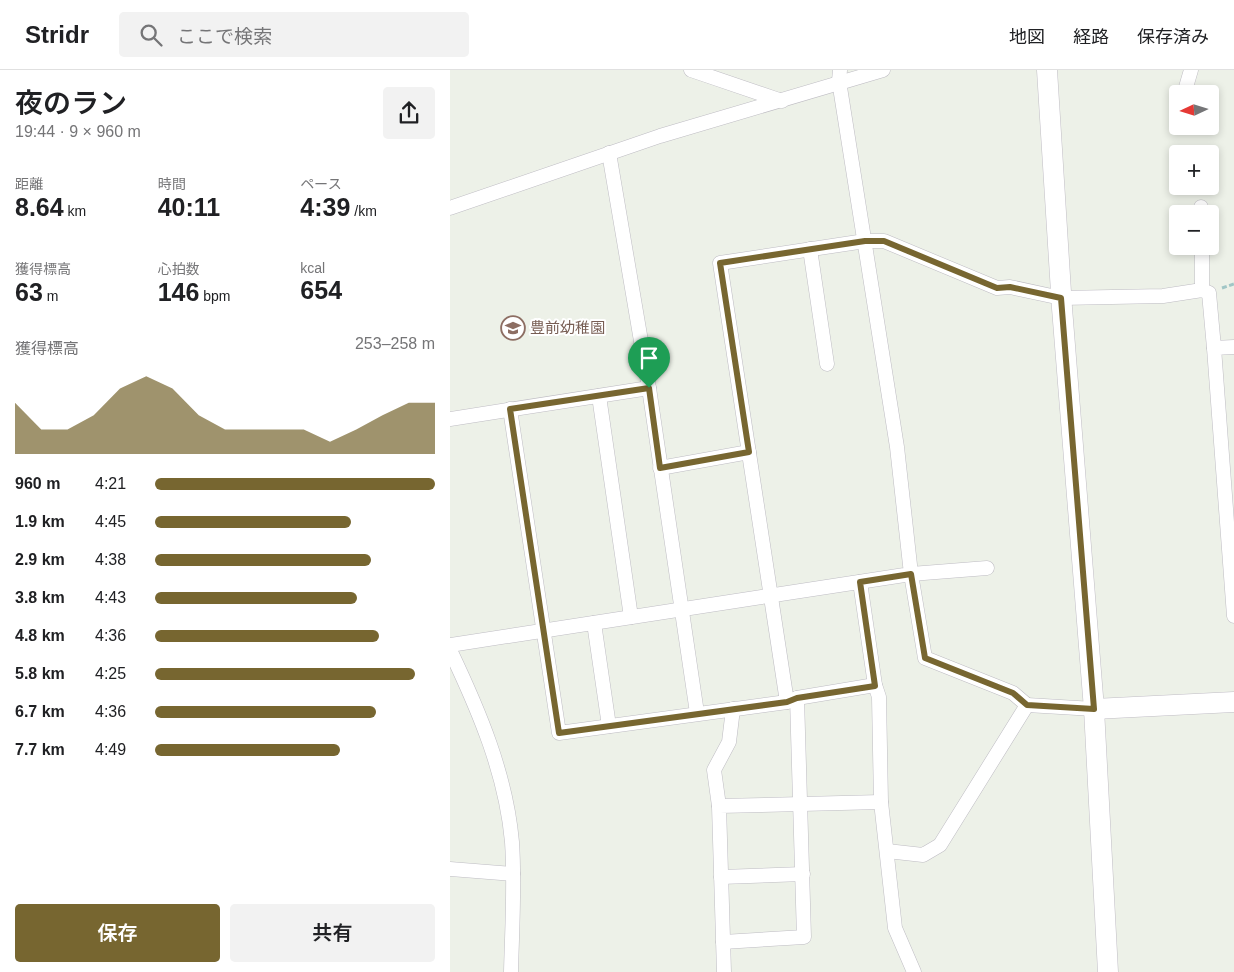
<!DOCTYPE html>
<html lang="ja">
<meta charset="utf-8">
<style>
:root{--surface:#fff;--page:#f2f2f2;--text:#202124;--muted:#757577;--line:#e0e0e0;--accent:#776630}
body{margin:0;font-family:Helvetica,"Noto Sans JP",sans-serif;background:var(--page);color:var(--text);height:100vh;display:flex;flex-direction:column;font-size:19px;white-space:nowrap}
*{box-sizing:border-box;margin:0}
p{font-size:16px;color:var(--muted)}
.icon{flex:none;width:28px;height:28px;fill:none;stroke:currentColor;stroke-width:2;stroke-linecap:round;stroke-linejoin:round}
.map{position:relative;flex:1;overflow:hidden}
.details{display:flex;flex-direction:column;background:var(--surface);width:450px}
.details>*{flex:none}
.needle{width:32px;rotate:266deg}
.tools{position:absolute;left:719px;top:15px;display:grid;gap:10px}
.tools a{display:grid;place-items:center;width:50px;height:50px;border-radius:5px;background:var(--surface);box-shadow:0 2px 8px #0003;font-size:25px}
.pin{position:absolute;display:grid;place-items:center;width:42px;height:42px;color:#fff;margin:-51px -21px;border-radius:50% 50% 50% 0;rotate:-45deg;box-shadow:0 0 5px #0007}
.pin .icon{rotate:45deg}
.round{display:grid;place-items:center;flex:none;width:52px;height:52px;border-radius:5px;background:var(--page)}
.headline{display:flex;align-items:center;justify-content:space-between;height:85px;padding:0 15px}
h1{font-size:28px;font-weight:600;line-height:38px}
.stats{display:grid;grid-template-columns:repeat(3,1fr);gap:8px;height:85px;padding:5px 15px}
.stats div{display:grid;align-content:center}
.stats b{font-size:25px;font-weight:600}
.stats small{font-size:14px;font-weight:400}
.stats p{font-size:14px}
.chart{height:140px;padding:10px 15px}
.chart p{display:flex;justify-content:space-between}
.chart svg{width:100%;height:90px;margin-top:5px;fill:var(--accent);opacity:.7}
.cta{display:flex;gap:10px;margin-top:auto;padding:10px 15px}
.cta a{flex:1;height:58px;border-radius:5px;background:var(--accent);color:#fff;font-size:20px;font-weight:600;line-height:58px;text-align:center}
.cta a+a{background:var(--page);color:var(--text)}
ul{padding:0 15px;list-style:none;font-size:16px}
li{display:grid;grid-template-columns:80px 60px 1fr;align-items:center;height:38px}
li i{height:12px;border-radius:6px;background:var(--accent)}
header{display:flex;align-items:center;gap:30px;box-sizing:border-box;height:70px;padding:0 25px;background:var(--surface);border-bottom:1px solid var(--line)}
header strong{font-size:24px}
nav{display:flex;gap:28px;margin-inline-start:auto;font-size:18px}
.search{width:350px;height:45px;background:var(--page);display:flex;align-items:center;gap:12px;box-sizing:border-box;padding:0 18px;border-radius:5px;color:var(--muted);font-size:19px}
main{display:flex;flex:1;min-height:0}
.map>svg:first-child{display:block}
</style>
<header>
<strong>Stridr</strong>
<div class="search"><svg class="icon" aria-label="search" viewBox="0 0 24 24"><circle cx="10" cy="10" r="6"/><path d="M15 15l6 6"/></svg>ここで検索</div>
<nav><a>地図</a><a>経路</a><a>保存済み</a></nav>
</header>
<main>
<section class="details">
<div class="headline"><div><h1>夜のラン</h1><p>19:44 · 9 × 960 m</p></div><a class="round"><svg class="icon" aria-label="share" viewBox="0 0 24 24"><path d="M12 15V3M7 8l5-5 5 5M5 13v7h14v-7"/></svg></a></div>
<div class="stats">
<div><p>距離</p><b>8.64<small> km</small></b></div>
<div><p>時間</p><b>40:11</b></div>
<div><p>ペース</p><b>4:39<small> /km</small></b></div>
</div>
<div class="stats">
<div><p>獲得標高</p><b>63<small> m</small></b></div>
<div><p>心拍数</p><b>146<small> bpm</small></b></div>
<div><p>kcal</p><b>654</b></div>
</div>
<div class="chart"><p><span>獲得標高</span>253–258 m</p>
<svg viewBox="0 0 160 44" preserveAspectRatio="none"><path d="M0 44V19L10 32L20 32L30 25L40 12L50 6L60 12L70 25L80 32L90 32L100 32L110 32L120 38L130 32L140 25L150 19L160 19V44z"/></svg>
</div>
<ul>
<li><b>960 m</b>4:21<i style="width:100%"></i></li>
<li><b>1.9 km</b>4:45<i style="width:70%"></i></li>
<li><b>2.9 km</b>4:38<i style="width:77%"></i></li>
<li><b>3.8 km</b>4:43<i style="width:72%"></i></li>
<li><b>4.8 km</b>4:36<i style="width:80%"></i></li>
<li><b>5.8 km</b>4:25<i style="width:93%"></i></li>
<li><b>6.7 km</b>4:36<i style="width:79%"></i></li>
<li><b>7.7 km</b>4:49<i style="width:66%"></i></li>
</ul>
<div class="cta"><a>保存</a><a>共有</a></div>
</section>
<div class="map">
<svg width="784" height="902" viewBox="0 0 784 902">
<rect width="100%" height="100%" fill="#edf1e8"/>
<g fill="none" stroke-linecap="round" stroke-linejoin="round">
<g stroke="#bebcc3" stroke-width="15">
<g id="street">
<polyline points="241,0 332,31"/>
<polyline points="734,24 741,0"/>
<polyline points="159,83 199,318 247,643"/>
<polyline points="751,137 751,144"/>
<polyline points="0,138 210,66 433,0"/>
<polyline points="752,176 752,220"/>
<polyline points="360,179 377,294"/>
<polyline points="784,277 764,278 784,546"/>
<polyline points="149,326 181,547"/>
<polyline points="60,339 109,663 337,632 347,628 425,615"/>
<polyline points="0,349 199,318"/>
<polyline points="210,398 299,382"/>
<polyline points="537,498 461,504 475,588 563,623 577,635"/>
<polyline points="410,512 425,615 429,627 431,732 445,858 464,902"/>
<polyline points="144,553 159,656"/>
<polyline points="0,575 461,504 447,377 389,11 390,0"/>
<path d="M0,580C29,641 56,704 62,772C65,815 62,859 61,902"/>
<polyline points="337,632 270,193 415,171 434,171 547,218 560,217 611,228 713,226 752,220 759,223 764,278"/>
<polyline points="269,736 264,700 279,672 283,639"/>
<polyline points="437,781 473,785 490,775 577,635 644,639"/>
<polyline points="0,799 63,804"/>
<polyline points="271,807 353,804"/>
<polyline points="273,872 354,867 347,628"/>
<polyline points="274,902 269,736 431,732"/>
</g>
</g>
<g stroke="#c0bdc5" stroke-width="21">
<g id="secondary">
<polyline points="597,0 612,238 644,639 658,902"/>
<polyline points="644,639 784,632"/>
</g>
</g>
<polyline stroke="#a1c6c6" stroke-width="3" stroke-dasharray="5 2.5" stroke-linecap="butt" points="772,218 784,214"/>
<use href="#street" stroke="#fff" stroke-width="14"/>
<use href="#secondary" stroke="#fff" stroke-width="20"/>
</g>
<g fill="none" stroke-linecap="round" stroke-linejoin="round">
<g stroke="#fff" stroke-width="10">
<polygon id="route" points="415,171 434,171 547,218 560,217 611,228 644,639 577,635 563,623 475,588 461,504 410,512 425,616 347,628 337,632 109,663 60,339 199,318 210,398 299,382 270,193"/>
</g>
<use href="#route" stroke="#776630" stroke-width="6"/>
</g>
<defs>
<g id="school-ring" transform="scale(1.25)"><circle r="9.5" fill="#fff" stroke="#8d6e63" stroke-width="1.5"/><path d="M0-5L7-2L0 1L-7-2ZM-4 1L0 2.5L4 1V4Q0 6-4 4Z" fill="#8d6e63"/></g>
</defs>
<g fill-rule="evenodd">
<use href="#school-ring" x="63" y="258"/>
</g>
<g text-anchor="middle" stroke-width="4" stroke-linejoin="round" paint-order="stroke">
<g font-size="15" fill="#785e54" stroke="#fff" text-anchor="start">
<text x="80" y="263">豊前幼稚園</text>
</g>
</g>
</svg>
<div class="tools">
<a><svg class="needle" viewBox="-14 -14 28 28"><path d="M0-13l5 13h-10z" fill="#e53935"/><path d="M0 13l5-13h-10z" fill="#757577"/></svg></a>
<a>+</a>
<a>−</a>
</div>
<div class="pin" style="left:199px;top:318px;background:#1e9e55"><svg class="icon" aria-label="arrive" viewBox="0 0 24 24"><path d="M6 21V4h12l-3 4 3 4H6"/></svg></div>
</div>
</main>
